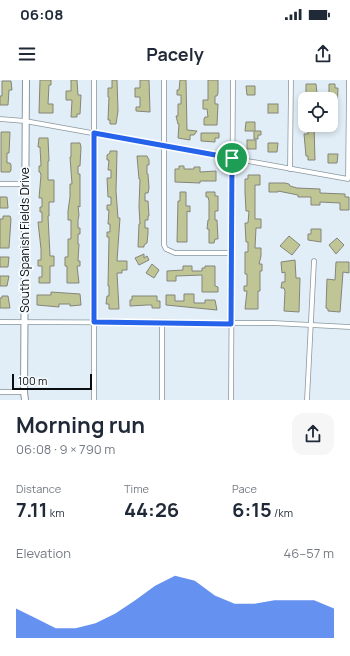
<!DOCTYPE html>
<meta charset="utf-8">
<style>
:root{--surface:#fff;--page:#f6f6f7;--text:#1f2937;--muted:#747a83;--accent:#2563eb}
body{margin:0;font-family:Manrope,sans-serif;background:var(--page);color:var(--text);height:100vh;display:flex;flex-direction:column;font-size:15px;white-space:nowrap}
*{box-sizing:border-box;margin:0}
p{font-size:13px;color:var(--muted)}
.icon{flex:none;width:22px;height:22px;fill:none;stroke:currentColor;stroke-width:2;stroke-linecap:round;stroke-linejoin:round}
.map{position:relative;height:320px;overflow:hidden}
.sheet{display:flex;flex-direction:column;background:var(--surface);flex:1}
.sheet>*{flex:none}
.tools{position:absolute;left:298px;top:12px;display:grid;gap:8px}
.tools a{display:grid;place-items:center;width:40px;height:40px;border-radius:8px;background:var(--surface);box-shadow:0 2px 6px #0003;font-size:20px}
.scale{position:absolute;left:12px;bottom:10px;width:80px;box-sizing:border-box;padding-left:4px;border:2px solid #090d10;border-top:0;font-size:11px;line-height:14px;white-space:nowrap;color:#090d10;-webkit-text-stroke:3px #f5fafe;paint-order:stroke}
.pin{position:absolute;display:grid;place-items:center;width:34px;height:34px;color:#fff;margin:-17px;border:2px solid #fff;border-radius:50%;box-shadow:0 1px 4px #0007}
.round{display:grid;place-items:center;flex:none;width:42px;height:42px;border-radius:12px;background:var(--page)}
.headline{display:flex;align-items:center;justify-content:space-between;height:68px;padding:0 16px}
h1{font-size:22px;font-weight:700;line-height:30px}
.metrics{display:grid;grid-template-columns:repeat(3,1fr);gap:6px;height:68px;padding:4px 16px}
.metrics div{display:grid;align-content:center}
.metrics b{font-size:20px;font-weight:700}
.metrics small{font-size:11px;font-weight:400}
.metrics p{font-size:11px}
.chart{height:112px;padding:8px 16px}
.chart p{display:flex;justify-content:space-between}
.chart svg{width:100%;height:72px;margin-top:4px;fill:var(--accent);opacity:.7}
.status{display:flex;justify-content:space-between;align-items:center;height:28px;padding:0 20px;background:var(--surface);direction:ltr}
.status svg{height:11px;fill:currentColor}
header{display:flex;justify-content:space-between;align-items:center;height:52px;padding:0 16px;background:var(--surface);font-size:18px;font-weight:700}
.map>svg:first-child{display:block}
</style>
<div class="status"><b>06:08</b><svg viewBox="0 0 49 12"><path d="M0 12V9h3v3zM5 12V6h3v6zM10 12V3h3v9zM15 12V0h3v12zM26 1h20v11H26zM47 4h2v5h-2z"/></svg></div>
<header><svg class="icon" aria-label="menu" viewBox="0 0 24 24"><path d="M4 6h16M4 12h16M4 18h16"/></svg>Pacely<svg class="icon" aria-label="share" viewBox="0 0 24 24"><path d="M12 15V3M7 8l5-5 5 5M5 13v7h14v-7"/></svg></header>
<div class="map">
<svg width="350" height="320" viewBox="0 0 350 320">
<rect width="100%" height="100%" fill="#e1eef7"/>
<g fill="#c0c595" stroke="#848579">
<polygon points="40,0 51,0 51,5 49,5 48,24 53,24 53,33 39,33"/>
<polygon points="71,0 77,0 78,15 81,15 80,34 77,34 77,37 71,37 72,20 66,20 66,11 71,11"/>
<polygon points="112,0 117,0 118,31 116,44 110,44 110,40 108,40 109,17 108,17 108,8 112,8"/>
<polygon points="140,0 149,0 150,32 136,31 136,27 140,27 140,17 135,17 135,8 140,8"/>
<polygon points="180,0 186,0 187,50 197,51 194,55 190,55 190,60 178,58 179,44 178,44 176,36 178,36 178,24 181,24 181,15 177,15 177,10 179,10"/>
<polygon points="208,0 218,0 218,13 217,16 215,16 215,24 218,24 217,45 204,45 204,39 205,37 208,37 207,29 203,29 203,20 208,20"/>
<polygon points="2,1 11,1 12,10 9,10 8,25 0,25 0,16 2,16"/>
<polygon points="306,4 316,4 317,13 306,13"/>
<polygon points="329,4 335,4 335,8 338,8 337,30 331,30 331,13 329,13"/>
<polygon points="246,6 255,6 255,15 247,15"/>
<rect x="268" y="24" width="10" height="9"/>
<polygon points="246,42 255,42 255,51 261,51 261,55 258,55 258,59 254,59 254,51 245,51"/>
<polygon points="308,45 314,45 315,80 308,80 308,76 306,76 304,54 308,54"/>
<polygon points="1,52 10,52 9,73 7,73 7,83 10,83 11,85 11,90 10,92 1,92"/>
<polygon points="201,53 219,53 219,58 215,58 215,62 201,61"/>
<polygon points="39,58 48,58 49,81 48,81 48,100 54,100 54,122 49,122 49,136 48,136 50,176 54,176 54,186 50,186 50,203 39,203 39,197 42,197 42,186 38,186 38,180 41,180 41,169 38,142 42,142 42,132 40,132 40,127 42,127 42,118 39,118 41,95 40,92 39,92 39,86 41,86 40,67 38,67"/>
<rect x="247" y="60" width="9" height="9"/>
<polygon points="71,63 80,63 81,67 80,86 78,86 78,94 80,94 80,127 78,126 79,135 78,140 78,148 80,148 80,154 78,154 78,164 79,164 78,181 80,181 80,186 77,186 79,203 67,203 67,186 65,186 65,177 68,177 68,159 71,159 71,140 68,140 68,131 70,117 70,104 72,104 70,77 71,77"/>
<polygon points="268,63 278,63 277,72 268,72"/>
<polygon points="110,71 117,71 116,111 118,138 120,138 117,181 127,181 127,190 122,190 122,193 117,193 119,229 109,229 109,224 106,224 107,216 109,216 109,206 108,206 109,157 107,157 107,152 110,152 110,144 108,144 109,130 107,130 107,125 111,125 111,117 108,117 107,98 111,98 111,90 108,90 109,80 107,80 107,75 110,73"/>
<polygon points="328,74 338,74 337,83 328,83"/>
<polygon points="137,76 147,76 149,80 149,85 147,85 147,94 148,94 149,108 148,113 145,113 145,121 148,121 149,136 148,136 148,140 145,140 145,148 148,148 148,153 147,163 144,165 144,167 138,167 139,144 140,144 139,126 140,99 139,99"/>
<polygon points="179,86 184,86 184,89 194,89 194,87 200,87 200,92 216,91 216,101 200,101 200,103 175,102 175,89 179,89"/>
<polygon points="248,95 260,95 260,105 255,105 255,139 261,139 261,148 256,148 255,168 261,168 261,176 259,184 262,184 262,191 260,191 260,211 258,211 258,229 245,229 247,211 244,211 244,206 247,206 247,194 245,194 245,172 248,172 248,162 246,162 245,143 248,143 249,131 246,131 245,112 245,99 248,99"/>
<polygon points="269,103 285,103 289,104 290,106 297,108 320,109 320,113 345,114 345,117 349,117 349,130 340,130 340,123 320,122 320,125 311,125 311,117 298,117 298,115 278,111 278,112 269,112"/>
<polygon points="180,112 186,112 186,126 190,126 190,132 187,131 187,162 177,162 178,121 180,121"/>
<polygon points="206,112 215,112 215,116 218,116 218,131 215,131 215,140 217,140 218,159 215,159 214,163 209,163 209,149 207,149 208,140 209,140 209,121 208,117 206,117"/>
<polygon points="0,117 7,117 8,128 0,128"/>
<polygon points="3,136 10,136 11,139 9,168 0,168 0,139 3,139"/>
<polygon points="311,149 321,149 321,162 308,160 308,154 311,154"/>
<polygon points="289,156 300,165 292,175 280,166"/>
<polygon points="337,158 344,165 336,174 329,165"/>
<polygon points="144,174 144,178 147,176 149,180 139,185 135,178"/>
<polygon points="0,177 9,177 8,187 0,187"/>
<polygon points="295,180 296,198 300,198 299,232 284,231 285,211 284,208 281,208 282,202 285,202 285,192 282,193 281,182"/>
<polygon points="336,182 349,182 349,193 343,192 340,232 328,231 328,229 326,228 327,199 335,200"/>
<polygon points="152,184 159,190 154,198 146,193"/>
<polygon points="183,186 192,186 192,191 202,191 202,188 205,188 205,186 215,186 215,206 218,207 218,212 202,212 202,195 176,196 176,201 167,201 167,191 183,190"/>
<polygon points="0,196 9,196 7,206 0,206"/>
<polygon points="51,212 80,214 81,225 70,226 70,224 59,224 59,227 37,225 37,215 51,215"/>
<polygon points="184,214 194,214 194,223 205,223 205,220 215,220 217,230 166,225 166,215 175,215 175,221 184,221"/>
<polygon points="2,216 8,216 10,228 0,228 0,218 2,218"/>
<polygon points="132,216 157,216 157,221 160,221 160,228 152,228 152,225 147,225 130,226 130,220 132,220"/>
</g>
<g fill="none" stroke-linecap="round" stroke-linejoin="round">
<g stroke="#8a979f" stroke-width="5.5">
<g id="street">
<polyline points="164,0 164,165 166,169 175,173 232,173"/>
<polyline points="0,39 25,41 348,99 349,0"/>
<polyline points="290,89 291,0"/>
<polyline points="0,104 25,104"/>
<polyline points="0,242 273,243 350,247"/>
<polyline points="0,312 24,312"/>
<polyline points="94,320 94,0"/>
<polyline points="162,320 162,243"/>
<polyline points="231,320 233,0"/>
<polyline points="307,320 314,181"/>
</g>
</g>
<g stroke="#8a979f" stroke-width="8">
<polyline id="secondary" points="25,320 24,312 26,0"/>
</g>
<use href="#street" stroke="#fff" stroke-width="4"/>
<use href="#secondary" stroke="#fff" stroke-width="6"/>
</g>
<g fill="none" stroke-linecap="round" stroke-linejoin="round">
<g stroke="#fff" stroke-width="8">
<polygon id="route" points="94,53 232,78 231,244 94,242"/>
</g>
<use href="#route" stroke="#2563eb" stroke-width="5"/>
</g>
<g text-anchor="middle" stroke-width="4" stroke-linejoin="round" paint-order="stroke">
<g font-size="12" fill="#090d10" stroke="#f5fafe">
<text transform="translate(25 160) rotate(-90)" y="4">South Spanish Fields Drive</text>
</g>
</g>
</svg>
<div class="tools">
<a><svg class="icon" aria-label="locate" viewBox="0 0 24 24"><circle cx="12" cy="12" r="6"/><path d="M12 2v4M12 18v4M2 12h4M18 12h4"/></svg></a>
</div>
<div class="scale">100 m</div>
<div class="pin" style="left:232px;top:78px;background:#1e9e55"><svg class="icon" aria-label="arrive" viewBox="0 0 24 24"><path d="M6 21V4h12l-3 4 3 4H6"/></svg></div>
</div>
<section class="sheet">
<div class="headline"><div><h1>Morning run</h1><p>06:08 · 9 × 790 m</p></div><a class="round"><svg class="icon" aria-label="share" viewBox="0 0 24 24"><path d="M12 15V3M7 8l5-5 5 5M5 13v7h14v-7"/></svg></a></div>
<div class="metrics">
<div><p>Distance</p><b>7.11<small> km</small></b></div>
<div><p>Time</p><b>44:26</b></div>
<div><p>Pace</p><b>6:15<small> /km</small></b></div>
</div>
<div class="chart"><p><span>Elevation</span>46–57 m</p>
<svg viewBox="0 0 160 44" preserveAspectRatio="none"><path d="M0 44V26L10 32L20 38L30 38L40 35L50 29L60 21L70 12L80 6L90 9L100 18L110 23L120 23L130 21L140 21L150 21L160 26V44z"/></svg>
</div>
</section>
